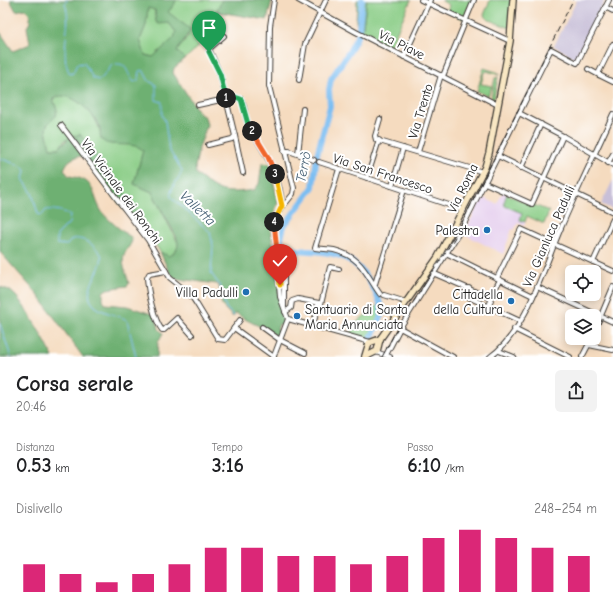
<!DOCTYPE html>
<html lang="it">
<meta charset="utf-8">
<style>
:root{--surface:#fff;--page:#f2f2f2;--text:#202124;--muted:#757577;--accent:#db2777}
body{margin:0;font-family:"Comic Neue",sans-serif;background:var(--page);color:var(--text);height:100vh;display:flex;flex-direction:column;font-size:15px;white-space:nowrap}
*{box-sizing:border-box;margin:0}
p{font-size:13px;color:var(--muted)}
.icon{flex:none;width:22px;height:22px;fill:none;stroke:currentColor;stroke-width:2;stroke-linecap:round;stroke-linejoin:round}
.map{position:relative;height:357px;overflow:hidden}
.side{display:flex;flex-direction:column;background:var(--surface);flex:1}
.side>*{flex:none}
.fabs{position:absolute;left:565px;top:265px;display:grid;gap:8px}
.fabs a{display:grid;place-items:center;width:36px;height:36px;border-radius:6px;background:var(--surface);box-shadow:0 2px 10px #0003;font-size:20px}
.pin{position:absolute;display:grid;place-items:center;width:34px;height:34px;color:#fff;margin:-41px -17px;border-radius:50% 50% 50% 0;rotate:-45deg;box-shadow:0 0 4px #0007}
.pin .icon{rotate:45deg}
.km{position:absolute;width:20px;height:20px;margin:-10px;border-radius:50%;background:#222;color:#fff;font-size:11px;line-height:20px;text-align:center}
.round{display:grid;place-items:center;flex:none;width:42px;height:42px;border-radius:6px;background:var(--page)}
.summary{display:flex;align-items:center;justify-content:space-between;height:68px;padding:0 16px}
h1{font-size:22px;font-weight:800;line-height:30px}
.figures{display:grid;grid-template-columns:repeat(3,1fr);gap:6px;height:68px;padding:4px 16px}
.figures div{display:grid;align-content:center}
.figures b{font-size:20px;font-weight:800}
.figures small{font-size:11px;font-weight:400}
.figures p{font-size:11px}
.chart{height:112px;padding:8px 16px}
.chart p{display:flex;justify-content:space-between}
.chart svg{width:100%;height:72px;margin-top:4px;stroke:var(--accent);stroke-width:6}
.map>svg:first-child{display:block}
</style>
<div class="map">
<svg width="613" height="357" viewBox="0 0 613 357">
<rect width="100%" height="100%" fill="#fff"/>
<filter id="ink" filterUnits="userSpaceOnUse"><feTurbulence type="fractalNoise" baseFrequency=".025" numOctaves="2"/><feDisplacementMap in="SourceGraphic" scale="8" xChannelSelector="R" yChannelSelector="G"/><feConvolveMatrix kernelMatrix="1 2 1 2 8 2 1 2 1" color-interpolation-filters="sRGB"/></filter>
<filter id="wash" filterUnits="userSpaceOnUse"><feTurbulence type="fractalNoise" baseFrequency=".012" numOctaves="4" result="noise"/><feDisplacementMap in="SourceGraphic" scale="16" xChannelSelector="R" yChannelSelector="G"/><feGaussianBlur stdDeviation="0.9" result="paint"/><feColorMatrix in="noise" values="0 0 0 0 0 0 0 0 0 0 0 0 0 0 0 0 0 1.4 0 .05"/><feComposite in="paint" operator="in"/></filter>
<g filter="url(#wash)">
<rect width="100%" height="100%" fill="#f5dbbf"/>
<polygon fill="#e7d2ef" points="503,192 533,206 534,205 549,211 544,224 527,216 524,226 518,223 514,230 512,229 503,254 464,234 482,197 497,204"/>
<g fill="#c8bfd8">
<polygon points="577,0 605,0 575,58 554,46"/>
<polygon points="613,180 613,210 601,204"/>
</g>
<g fill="#89cc85" stroke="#527450">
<polygon points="176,0 222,0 214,16 196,42 199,46 185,59 177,51 189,35 168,12 174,5"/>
<polygon points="366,0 411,0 390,47 362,32"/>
<polygon points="442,0 472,0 463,19 447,11 449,5 442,1"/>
<polygon points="490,0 511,0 510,28 489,20 484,15"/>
<polygon points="148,8 154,9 156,22 169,23 176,32 175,38 153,57 145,55 140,40 146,25"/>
<polygon points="484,68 499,73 499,75 487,71 484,73 481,84 492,86 488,96 477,91"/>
<polygon points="498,77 494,99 491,98 495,78"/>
<path d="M59,95C78,95 101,119 101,138L138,146L143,150L134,184L152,192L178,243C178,250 175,253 169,257L160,252L123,191L80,135L65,140L59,148H50L46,130L47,125L56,116L57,110L53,99Z"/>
<polygon points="507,194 533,206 534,205 549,211 544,224 527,216 525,222 520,220 522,213 505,206 504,202"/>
<polygon points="380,303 381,316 369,339 350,334 357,322"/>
</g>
<g fill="#6eb072" stroke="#456647" fill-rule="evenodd">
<path d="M10,0H176L175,3L168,12L190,29V31L177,51L185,59L174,68L173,73L200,114L205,117L207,125L199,148L195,167L196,174C220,193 223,194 254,190L259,184L262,163L270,164L278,203L270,224L284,319L282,325L279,324L277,330L280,331L278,337C264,327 249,323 236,313L233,317L222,306L219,286L217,284L172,278L160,252L169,256C178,251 180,246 176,236L152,192L134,184L143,150C132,140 109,149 102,140C99,136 101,130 99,125C91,111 69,88 53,99L57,110L56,116L47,125L46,130L50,148H59L69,138L80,134L123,191L137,213L131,215L125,211L83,156C73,157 67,160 64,170L69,176C98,180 90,192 102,212C106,218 124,233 131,237L132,241C130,246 127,249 125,253C120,264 127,273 129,284L127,286L107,289L103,292V299L105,304L127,306L155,315L159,329L163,333L158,342L157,357H83L38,295L0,252V32L13,51L30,44L27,27L30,22L29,13L25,9L16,11ZM148,8L155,10L156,22L159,24L169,23L176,32L174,38L153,57L145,55L140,40L146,25Z"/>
<polygon points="222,0 272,0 267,20 219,12 214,16"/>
<polygon points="357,0 361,0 358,27 356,22"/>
<polygon points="364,0 367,0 362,32 359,31"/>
<path d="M0,287C5,288 10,290 14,294C24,303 47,344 53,357H0Z"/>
</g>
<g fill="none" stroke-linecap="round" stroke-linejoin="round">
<g stroke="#7cbef2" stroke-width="1">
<path d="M67,0L65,4C73,25 58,53 70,74L73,73L77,64L84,63L93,78L98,80L102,78L112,65C128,60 126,74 134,82L138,80L139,71L143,70L149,81L156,85V100L162,102V115L165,121L169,150L182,170C180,180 169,187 171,197L210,232L213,246L211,273L220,286L226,308L234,316"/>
<path d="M0,158L23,167L25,171L23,179L32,193L38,214L42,215L46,210C52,209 65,211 70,215L69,223L57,235V244L67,245L72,239C84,237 94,245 101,254C105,270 80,289 93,304C100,313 117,314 127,320L136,357"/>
<polyline points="0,324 11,357"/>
</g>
<path stroke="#7cbef2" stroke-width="6" d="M362,0L358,35L349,52L331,79L329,90L330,106L317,155L313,187L284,226L280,242L284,249C324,253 351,247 372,286C387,313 383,314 370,340"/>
</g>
</g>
<g filter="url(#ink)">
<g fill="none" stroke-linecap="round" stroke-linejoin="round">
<g stroke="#3d3934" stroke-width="6">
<g id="street">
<polyline points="274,0 270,26 269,86 294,188 293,194 277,214 274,226 280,297 288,319"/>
<polyline points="298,0 356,32 498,105"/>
<polyline points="421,0 510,41"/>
<polyline points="605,7 613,11"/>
<polyline points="613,44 599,72 599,75 613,82"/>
<polyline points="404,57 430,0"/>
<polyline points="588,69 599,75"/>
<polyline points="443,76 474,0"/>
<polyline points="299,80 305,44 326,0"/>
<path d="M198,105L234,97L241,99C246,107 244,117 249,126C264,154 280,171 282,206"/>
<polyline points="519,113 563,136 613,165"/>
<polyline points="380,119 375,136 376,140 483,172"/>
<polyline points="61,125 148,240 170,278 190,294 196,303 218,339 225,340 240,320"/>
<polyline points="235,136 243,173"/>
<polyline points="208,145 232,139 235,136 220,74 209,49 224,36"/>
<polyline points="284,151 289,151 314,160"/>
<polyline points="418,152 441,75"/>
<polyline points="298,154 303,109"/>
<polyline points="498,156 613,212"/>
<polyline points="319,162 464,210"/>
<polyline points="608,163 613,154"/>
<polyline points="521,168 541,124"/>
<path d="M339,169L315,248C321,249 328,249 334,250C362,257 365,273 380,294"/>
<polyline points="367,178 379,140"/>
<polyline points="485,183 532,204 563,136"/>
<polyline points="392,186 403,148"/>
<polyline points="448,254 533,296"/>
<polyline points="284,259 284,306"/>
<polyline points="593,262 613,219"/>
<path d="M166,271L149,274L147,278C148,292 154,320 162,330H164L177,318L192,335"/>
<polyline points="435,274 490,298 491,301 488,307"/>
<polyline points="497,278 521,229 613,271"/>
<polyline points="375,284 404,190"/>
<polyline points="537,287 613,322"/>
<polyline points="469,288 466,296 520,321"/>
<polyline points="384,295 406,302"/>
<polyline points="490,298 500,280"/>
<polyline points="285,312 291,308 292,301 298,299 319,303"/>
<polyline points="288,319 370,342"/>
<polyline points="313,325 319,303 321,304 330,267 339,269"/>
<polyline points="262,327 280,340 305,353"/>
<polyline points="234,328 274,357"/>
<polyline points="400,328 453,357"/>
<polyline points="514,329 570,357"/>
<polyline points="594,332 613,287"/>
<polyline points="589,345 613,350"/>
<polyline points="499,351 514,357"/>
<polyline points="376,352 390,357"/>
<polyline points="386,355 400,328 462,228 551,49 577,63 609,0"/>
<polyline points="274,356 288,319"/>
<path d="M490,357C526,332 544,267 561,228C577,190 596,152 613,114"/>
<polyline points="582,357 592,338"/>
</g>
</g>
<g stroke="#3d3934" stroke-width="8">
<g id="secondary">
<polyline points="365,356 369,343 380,339"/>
<polyline points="365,357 377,351 380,339 438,257 485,167 489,153 510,41 513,0"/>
</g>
</g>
<use href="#street" stroke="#fff" stroke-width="4"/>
<use href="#secondary" stroke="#f9e7c3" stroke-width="5.5"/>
<polyline stroke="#1c1c1c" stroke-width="1" stroke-dasharray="6 3" stroke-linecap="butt" points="382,357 403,318 454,239 573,0"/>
</g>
</g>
<g fill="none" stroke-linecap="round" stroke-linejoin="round" filter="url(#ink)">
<g stroke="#fff" stroke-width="8">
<polyline id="split-1" points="209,52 220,74 226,98"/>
</g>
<g stroke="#fff" stroke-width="8">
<polyline id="split-2" points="226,98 235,97 241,99 248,124 252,131"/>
</g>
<g stroke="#fff" stroke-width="8">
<polyline id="split-3" points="252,131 268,157 275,174"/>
</g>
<g stroke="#fff" stroke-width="8">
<polyline id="split-4" points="274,222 282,206 275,174"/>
</g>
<g stroke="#fff" stroke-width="8">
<polyline id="split-5" points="274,222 279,271"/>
</g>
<g stroke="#fff" stroke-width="8">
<polyline id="split-6" points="279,271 280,285"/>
</g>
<use href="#split-1" stroke="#22a559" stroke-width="5"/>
<use href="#split-2" stroke="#22a559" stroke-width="5"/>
<use href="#split-3" stroke="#f0652b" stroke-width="5"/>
<use href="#split-4" stroke="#f5b400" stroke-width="5"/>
<use href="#split-5" stroke="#f0652b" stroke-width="5"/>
<use href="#split-6" stroke="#f5b400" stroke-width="5"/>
</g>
<g fill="#1f6fb2" stroke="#fff" stroke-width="1.5">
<circle cx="487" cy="230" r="4"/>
<circle cx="246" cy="292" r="4"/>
<circle cx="511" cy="301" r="4"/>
<circle cx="297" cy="316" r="4"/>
</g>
<g text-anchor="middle" stroke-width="4" stroke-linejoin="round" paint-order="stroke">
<g font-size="13" fill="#1c1c1c" stroke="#fff">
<text transform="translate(402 44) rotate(27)" y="5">Via Piave</text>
<text transform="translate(420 111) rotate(-73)" y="5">Via Trento</text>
<text transform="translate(383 173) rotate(18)" y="5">Via San Francesco</text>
<text transform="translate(462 188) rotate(-64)" y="5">Via Roma</text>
<text transform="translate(122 191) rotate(54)" y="5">Via Vicinale dei Ronchi</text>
<text transform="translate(548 236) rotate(-66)" y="5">Via Gianluca Padulli</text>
</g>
<g font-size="13" fill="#1c1c1c" stroke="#fff" text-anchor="end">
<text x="479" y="235">Palestra</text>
<text x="238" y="297">Villa Padulli</text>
<text x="503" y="299">Cittadella<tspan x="503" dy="15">della Cultura</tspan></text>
<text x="305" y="314" text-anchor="start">Santuario di Santa<tspan x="305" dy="15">Maria Annunciata</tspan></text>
</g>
<g font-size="14" font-style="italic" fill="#425d72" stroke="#fff">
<text transform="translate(303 167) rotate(-79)" y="5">Terrò</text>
<text transform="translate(198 208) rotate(44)" y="5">Valletta</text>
</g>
</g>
</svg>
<div class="fabs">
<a><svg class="icon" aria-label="locate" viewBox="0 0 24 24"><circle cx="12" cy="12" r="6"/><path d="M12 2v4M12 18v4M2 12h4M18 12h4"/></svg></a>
<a><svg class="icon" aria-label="layers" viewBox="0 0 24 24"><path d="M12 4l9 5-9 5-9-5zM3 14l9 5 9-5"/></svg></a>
</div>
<div class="pin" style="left:209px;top:52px;background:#1e9e55"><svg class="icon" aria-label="arrive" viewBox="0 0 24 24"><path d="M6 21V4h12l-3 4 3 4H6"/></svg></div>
<div class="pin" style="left:280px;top:285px;background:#d93025"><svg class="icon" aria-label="check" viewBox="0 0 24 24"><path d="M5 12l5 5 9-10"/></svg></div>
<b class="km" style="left:226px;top:98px">1</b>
<b class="km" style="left:252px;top:131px">2</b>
<b class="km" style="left:275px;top:174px">3</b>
<b class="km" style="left:274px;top:222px">4</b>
</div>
<section class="side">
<div class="summary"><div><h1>Corsa serale</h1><p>20:46</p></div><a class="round"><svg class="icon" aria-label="share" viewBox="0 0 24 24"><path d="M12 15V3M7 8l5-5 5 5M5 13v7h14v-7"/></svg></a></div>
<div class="figures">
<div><p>Distanza</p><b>0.53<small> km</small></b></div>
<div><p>Tempo</p><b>3:16</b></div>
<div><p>Passo</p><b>6:10<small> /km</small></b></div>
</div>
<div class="chart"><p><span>Dislivello</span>248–254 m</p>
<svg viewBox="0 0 160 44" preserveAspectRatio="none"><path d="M5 44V27M15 44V33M25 44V38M35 44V33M45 44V27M55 44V17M65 44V17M75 44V22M85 44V22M95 44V27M105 44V22M115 44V11M125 44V6M135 44V11M145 44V17M155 44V22"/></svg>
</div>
</section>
